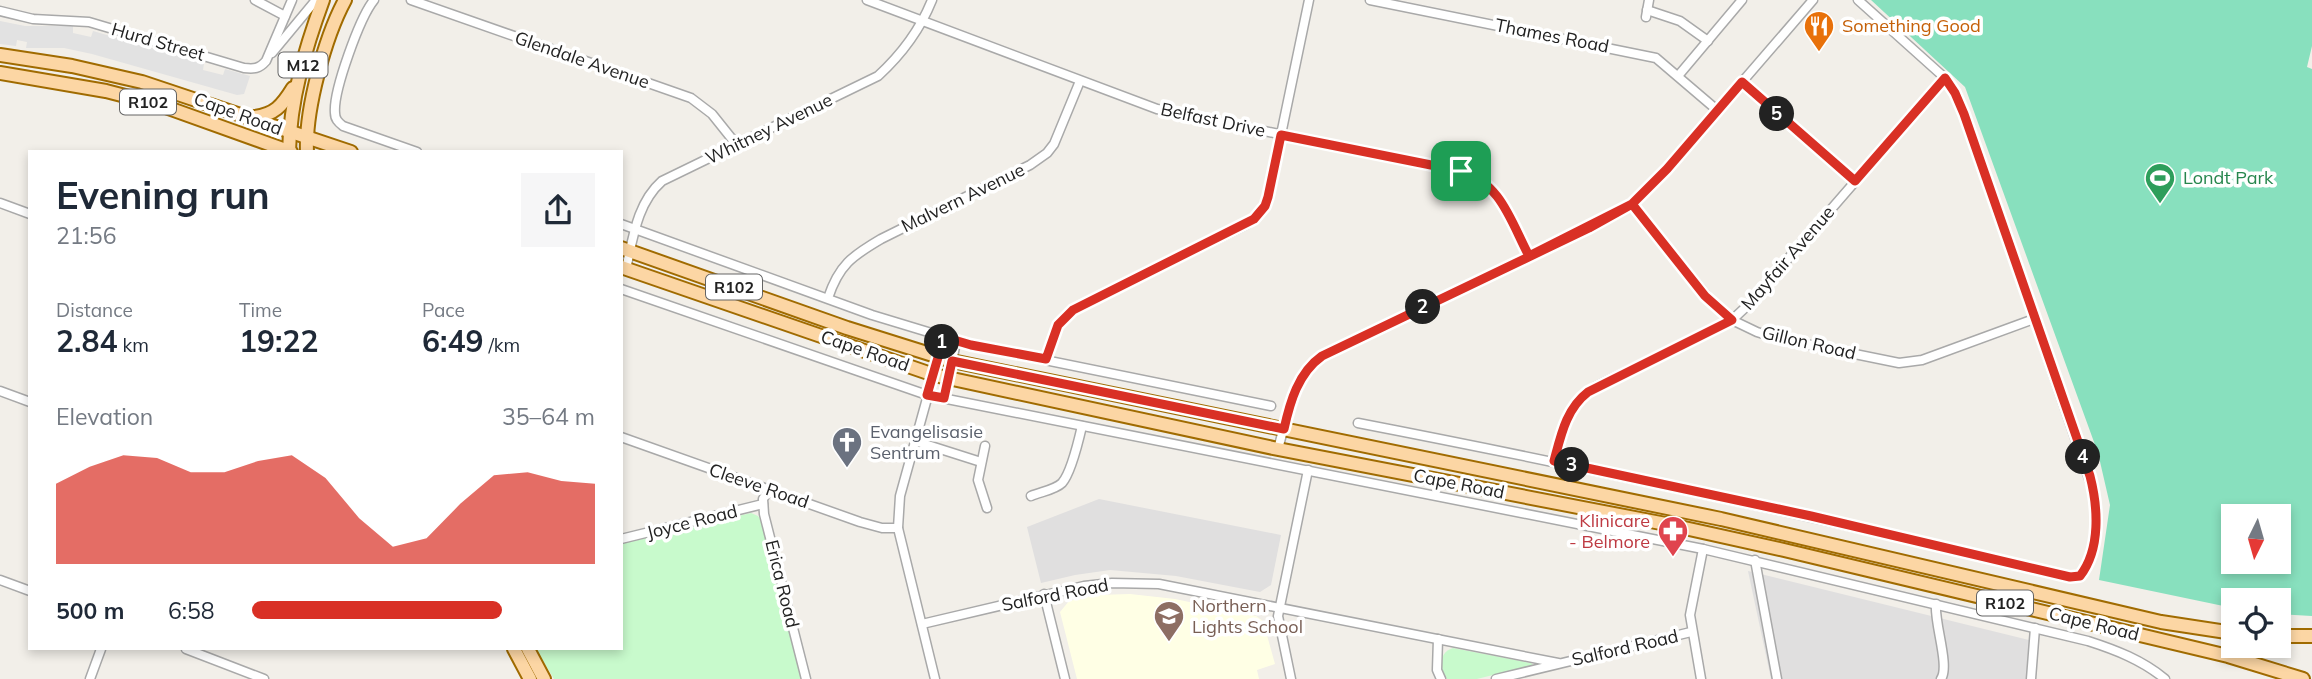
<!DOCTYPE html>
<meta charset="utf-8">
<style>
:root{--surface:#fff;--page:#f6f6f7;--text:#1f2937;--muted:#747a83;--accent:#d93025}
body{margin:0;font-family:Mulish,sans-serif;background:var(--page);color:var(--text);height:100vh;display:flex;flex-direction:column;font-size:26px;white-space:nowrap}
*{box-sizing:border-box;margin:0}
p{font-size:23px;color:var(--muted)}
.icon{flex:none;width:38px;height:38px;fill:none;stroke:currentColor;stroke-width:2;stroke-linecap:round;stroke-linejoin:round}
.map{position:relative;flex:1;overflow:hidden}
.panel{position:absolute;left:28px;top:150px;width:595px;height:500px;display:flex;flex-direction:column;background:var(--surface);border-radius:0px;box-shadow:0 4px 10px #0003}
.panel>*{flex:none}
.needle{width:46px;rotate:185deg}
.tools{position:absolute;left:2221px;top:504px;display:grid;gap:14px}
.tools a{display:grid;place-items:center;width:70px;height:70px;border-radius:0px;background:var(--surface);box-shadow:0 4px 10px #0003;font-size:35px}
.pin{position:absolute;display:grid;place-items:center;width:60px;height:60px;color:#fff;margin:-30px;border-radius:14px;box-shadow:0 4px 10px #0006}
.km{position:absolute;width:35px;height:35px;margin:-18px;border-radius:50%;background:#222;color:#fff;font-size:19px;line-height:35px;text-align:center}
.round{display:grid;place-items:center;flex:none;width:74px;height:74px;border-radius:0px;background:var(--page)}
.overview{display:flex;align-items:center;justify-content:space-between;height:119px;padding:0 28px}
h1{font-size:38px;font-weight:700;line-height:52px}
.figures{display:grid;grid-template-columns:repeat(3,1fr);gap:10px;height:119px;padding:7px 28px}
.figures div{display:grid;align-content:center}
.figures b{font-size:30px;font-weight:700}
.figures small{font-size:19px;font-weight:400}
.figures p{font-size:19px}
.chart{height:196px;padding:14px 28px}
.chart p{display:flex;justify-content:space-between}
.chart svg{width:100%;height:126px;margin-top:7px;fill:var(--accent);opacity:.7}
ul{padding:0 28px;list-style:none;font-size:23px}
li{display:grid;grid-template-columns:112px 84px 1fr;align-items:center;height:52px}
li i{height:18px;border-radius:9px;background:var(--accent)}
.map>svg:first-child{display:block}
</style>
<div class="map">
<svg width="2312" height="679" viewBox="0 0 2312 679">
<rect width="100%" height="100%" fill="#f2efe9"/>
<g fill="#e0dfdf">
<polygon points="1099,499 1281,535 1271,585 1260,592 1176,576 1110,570 1075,575 1041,583 1027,527"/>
<polygon points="1748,571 2037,642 2035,679 1771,679"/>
</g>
<polygon fill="#ffffe5" points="1130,594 1175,599 1256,616 1263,621 1275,664 1257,670 1259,679 1077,679 1060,612 1069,601 1097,595"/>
<g fill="#c8facc">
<polygon points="751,513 758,516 762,522 801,679 554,679 536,649 621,649 621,544"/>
<path d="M1453,648L1531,663L1533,665L1477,679H1447C1439,668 1438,653 1453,648Z"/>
</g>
<path fill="#88e0be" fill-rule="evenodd" d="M1871,0H2312V46L2307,67L2312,69V616L2279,614L2278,600H2233V608L2099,580L2110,505L2098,453L1965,87ZM2233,516H2278V562H2233Z"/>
<polygon fill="#e2e2e2" points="0,21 25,26 73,26 73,33 91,37 93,31 204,63 203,70 223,75 225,69 250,76 244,94 237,95 92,54 64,48 26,48 27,42 17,40 16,46 0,44"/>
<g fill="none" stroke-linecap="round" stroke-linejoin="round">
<g stroke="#a9a9a9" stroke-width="11">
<g id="street">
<polyline points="255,0 285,16"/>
<path d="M374,0C360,17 333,91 335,113C335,119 338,122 343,126L417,152"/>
<polyline points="411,0 691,98 712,114 736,144"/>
<path d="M867,0L1157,109L1469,173C1502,187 1514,226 1529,256"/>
<polyline points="1370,0 1656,58 1717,110"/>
<polyline points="1647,10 1680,21 1708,41"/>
<path d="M0,11L33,19L89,22L244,68C254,69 259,69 266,61L292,0"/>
<polyline points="1646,17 1649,0"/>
<polyline points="272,53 316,0"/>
<polyline points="1678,76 1742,0"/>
<polyline points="1742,82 1855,181"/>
<polyline points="0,203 30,214"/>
<polyline points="1632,204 1714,305 1732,320 1757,332 1776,338 1899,363 1922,360 2034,319"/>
<polyline points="621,224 872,315 971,345 1271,406"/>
<path d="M626,269C633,238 637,203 662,181L878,76C902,54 920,30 932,0"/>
<path d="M621,289L927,395L1703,549L2088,641C2116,650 2142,660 2165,679"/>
<path d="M828,298C839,265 852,256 881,239L1030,165L1047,153L1054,144L1080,81"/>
<polyline points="1047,359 1058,325 1073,310 1247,224 1260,213 1268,197 1309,0"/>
<polyline points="0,391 30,402"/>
<polyline points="944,398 955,347"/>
<path d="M1358,423C1596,469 1833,521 2070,577L2080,576C2097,555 2097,521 2095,496L1964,114L1955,94L1945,78L1858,0"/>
<polyline points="621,437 860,522 882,528 898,528"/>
<polyline points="915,441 981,462"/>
<polyline points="985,446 978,480 987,508"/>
<path d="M1278,449C1289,410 1293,373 1331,351L1589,228L1632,204L1667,169L1813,0"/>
<path d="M1554,461C1563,429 1566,406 1595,387L1732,320L1748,305L1945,78"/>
<polyline points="769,490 763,499 764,514 806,679"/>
<path d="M1031,496C1040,492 1055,490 1062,483C1071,473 1079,439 1082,426"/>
<polyline points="621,539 763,504"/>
<polyline points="1755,560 1777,679"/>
<polyline points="0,580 30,591"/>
<polyline points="1044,594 1065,679"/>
<path d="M1936,604C1934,623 1950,666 1941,679"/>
<polyline points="922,624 1084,586 1112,583 1159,584 1558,663"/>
<polyline points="1438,639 1437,670 1441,679"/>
<polyline points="186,649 264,679"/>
<polyline points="90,679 101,649"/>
<polyline points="935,679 898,528 900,496 944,337"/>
<polyline points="1291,679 1278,616 1308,470"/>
<polyline points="1496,679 1691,632"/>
<polyline points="1701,679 1690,615 1703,549"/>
<polyline points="2031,679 2035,628"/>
</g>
</g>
<g stroke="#a06b00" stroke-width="16">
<g id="primary">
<polyline points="0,55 72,66 142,82 351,152"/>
<polyline points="0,73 106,91 160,105 291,152"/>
<path d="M254,117C274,115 282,106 293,88"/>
<path d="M289,152C290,100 305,49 323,0"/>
<path d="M307,152C305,110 325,37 345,0"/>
<polyline points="621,248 847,328 952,361 1721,519 2161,622 2233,633"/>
<polyline points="621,267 934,375 1278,449 1671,525 1784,550 2228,656 2303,679"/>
<polyline points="2278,636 2312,636"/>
<polyline points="514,649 530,679"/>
<polyline points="528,649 544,679"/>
</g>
</g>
<use href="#street" stroke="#fff" stroke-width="8"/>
<use href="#primary" stroke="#fcd6a4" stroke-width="12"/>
</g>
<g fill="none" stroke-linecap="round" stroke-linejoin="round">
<g stroke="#fff" stroke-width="14">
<path id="route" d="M1461,171L1281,135L1268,197L1265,206L1254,219L1073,310L1058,325L1046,359L971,345L944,337L927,395L944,398L952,361L1284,429C1290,402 1298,373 1322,356L1589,228L1632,204L1705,296L1732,320L1588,392C1566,409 1561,435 1554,461L1811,516L2070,577L2080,576C2101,549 2098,507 2090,476L1964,114L1955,93L1945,78L1855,181L1742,82L1667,169L1632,204L1529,256C1511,222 1501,183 1461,171"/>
</g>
<use href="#route" stroke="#d93025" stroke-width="9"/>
</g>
<defs>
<g id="restaurant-pin" transform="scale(1.575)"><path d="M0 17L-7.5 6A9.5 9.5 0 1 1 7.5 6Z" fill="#e8710a" stroke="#fff"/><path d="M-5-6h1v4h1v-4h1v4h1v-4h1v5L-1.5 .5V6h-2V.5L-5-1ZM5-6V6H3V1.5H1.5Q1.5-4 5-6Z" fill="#fff"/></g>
<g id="stadium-pin" transform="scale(1.575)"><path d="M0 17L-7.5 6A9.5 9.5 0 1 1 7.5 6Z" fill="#2e9e5b" stroke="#fff"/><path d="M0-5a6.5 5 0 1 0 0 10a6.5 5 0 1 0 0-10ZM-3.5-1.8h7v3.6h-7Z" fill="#fff"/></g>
<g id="church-pin" transform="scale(1.575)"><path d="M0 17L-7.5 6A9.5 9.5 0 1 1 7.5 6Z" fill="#6b7280" stroke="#fff"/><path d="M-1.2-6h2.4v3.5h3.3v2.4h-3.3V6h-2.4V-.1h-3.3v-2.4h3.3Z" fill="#fff"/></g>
<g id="pharmacy-pin" transform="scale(1.575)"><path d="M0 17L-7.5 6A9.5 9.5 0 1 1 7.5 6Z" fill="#e0444e" stroke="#fff"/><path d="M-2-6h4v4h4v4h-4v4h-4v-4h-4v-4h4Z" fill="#fff"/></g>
<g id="school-pin" transform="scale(1.575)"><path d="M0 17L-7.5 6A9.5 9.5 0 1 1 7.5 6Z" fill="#8d6e63" stroke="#fff"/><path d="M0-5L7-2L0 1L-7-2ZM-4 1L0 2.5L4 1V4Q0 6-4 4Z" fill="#fff"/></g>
</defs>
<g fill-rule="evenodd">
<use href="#restaurant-pin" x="1819" y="26"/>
<use href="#stadium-pin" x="2160" y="178"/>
<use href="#church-pin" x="847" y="442"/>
<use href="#pharmacy-pin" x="1673" y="531"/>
<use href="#school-pin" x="1169" y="616"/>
</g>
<g text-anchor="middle" stroke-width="7" stroke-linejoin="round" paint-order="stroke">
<g fill="#fff" stroke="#646464" stroke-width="2">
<rect x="278.5" y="52.5" width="49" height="25" rx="5"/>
<rect x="120" y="89.5" width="56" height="25" rx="5"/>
<rect x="706" y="274.5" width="56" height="25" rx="5"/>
<rect x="1977" y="590.5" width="56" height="25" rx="5"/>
</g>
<g font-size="16" font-weight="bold" fill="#222">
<text x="303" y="71">M12</text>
<text x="148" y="108">R102</text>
<text x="734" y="293">R102</text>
<text x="2005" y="609">R102</text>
</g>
<g font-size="18" fill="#c56008" stroke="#fff" text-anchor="start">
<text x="1842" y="32">Something Good</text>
</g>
<g font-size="18" fill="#222" stroke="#fff">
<text transform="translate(1552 36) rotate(11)" y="6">Thames Road</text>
<text transform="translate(158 42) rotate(16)" y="6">Hurd Street</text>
<text transform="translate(582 60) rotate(19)" y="6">Glendale Avenue</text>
<text transform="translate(238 114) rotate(20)" y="6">Cape Road</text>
<text transform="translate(1213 120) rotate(12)" y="6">Belfast Drive</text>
<text transform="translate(769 129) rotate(-26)" y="6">Whitney Avenue</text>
<text transform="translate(963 198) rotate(-26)" y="6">Malvern Avenue</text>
<text transform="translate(1788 258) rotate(-49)" y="6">Mayfair Avenue</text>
<text transform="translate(1809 343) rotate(13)" y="6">Gillon Road</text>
<text transform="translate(865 351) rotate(19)" y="6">Cape Road</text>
<text transform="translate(1459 484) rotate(11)" y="6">Cape Road</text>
<text transform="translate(759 486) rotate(19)" y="6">Cleeve Road</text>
<text transform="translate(692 522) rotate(-14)" y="6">Joyce Road</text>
<text transform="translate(782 584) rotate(76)" y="6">Erica Road</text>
<text transform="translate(1055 595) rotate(-11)" y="6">Salford Road</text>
<text transform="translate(2094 624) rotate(14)" y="6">Cape Road</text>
<text transform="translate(1625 648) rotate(-13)" y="6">Salford Road</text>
</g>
<g font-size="18" fill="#27864d" stroke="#fff" text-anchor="start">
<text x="2183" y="184">Londt Park</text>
</g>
<g font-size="18" fill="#5b616d" stroke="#fff" text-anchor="start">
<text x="870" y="438">Evangelisasie<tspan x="870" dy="21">Sentrum</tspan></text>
</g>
<g font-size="18" fill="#be3a42" stroke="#fff" text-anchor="end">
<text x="1650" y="527">Klinicare<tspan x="1650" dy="21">- Belmore</tspan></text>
</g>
<g font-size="18" fill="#785e54" stroke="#fff" text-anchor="start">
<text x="1192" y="612">Northern<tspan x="1192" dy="21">Lights School</tspan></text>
</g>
</g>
</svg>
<div class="tools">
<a><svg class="needle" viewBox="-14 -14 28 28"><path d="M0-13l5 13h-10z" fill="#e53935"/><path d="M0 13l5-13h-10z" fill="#747a83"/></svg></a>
<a><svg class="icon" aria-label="locate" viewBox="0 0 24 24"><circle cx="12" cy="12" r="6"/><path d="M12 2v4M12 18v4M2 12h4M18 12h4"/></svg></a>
</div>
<div class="pin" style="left:1461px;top:171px;background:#1e9e55"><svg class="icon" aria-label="arrive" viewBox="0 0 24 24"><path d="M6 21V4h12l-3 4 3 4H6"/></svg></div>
<b class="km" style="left:942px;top:342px">1</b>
<b class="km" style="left:1423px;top:307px">2</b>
<b class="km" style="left:1572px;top:465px">3</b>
<b class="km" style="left:2083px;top:457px">4</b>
<b class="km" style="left:1777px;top:114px">5</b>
<section class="panel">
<div class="overview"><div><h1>Evening run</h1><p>21:56</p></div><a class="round"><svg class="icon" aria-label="share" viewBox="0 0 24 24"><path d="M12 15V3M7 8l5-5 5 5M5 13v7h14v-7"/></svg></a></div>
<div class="figures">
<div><p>Distance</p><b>2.84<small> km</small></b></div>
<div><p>Time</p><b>19:22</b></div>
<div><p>Pace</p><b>6:49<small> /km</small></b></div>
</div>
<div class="chart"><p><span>Elevation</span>35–64 m</p>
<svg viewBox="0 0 160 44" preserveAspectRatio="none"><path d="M0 44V16L10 10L20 6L30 7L40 12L50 12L60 8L70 6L80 14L90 28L100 38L110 35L120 23L130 13L140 12L150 15L160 16V44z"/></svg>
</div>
<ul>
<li><b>500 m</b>6:58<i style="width:73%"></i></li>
</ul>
</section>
</div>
